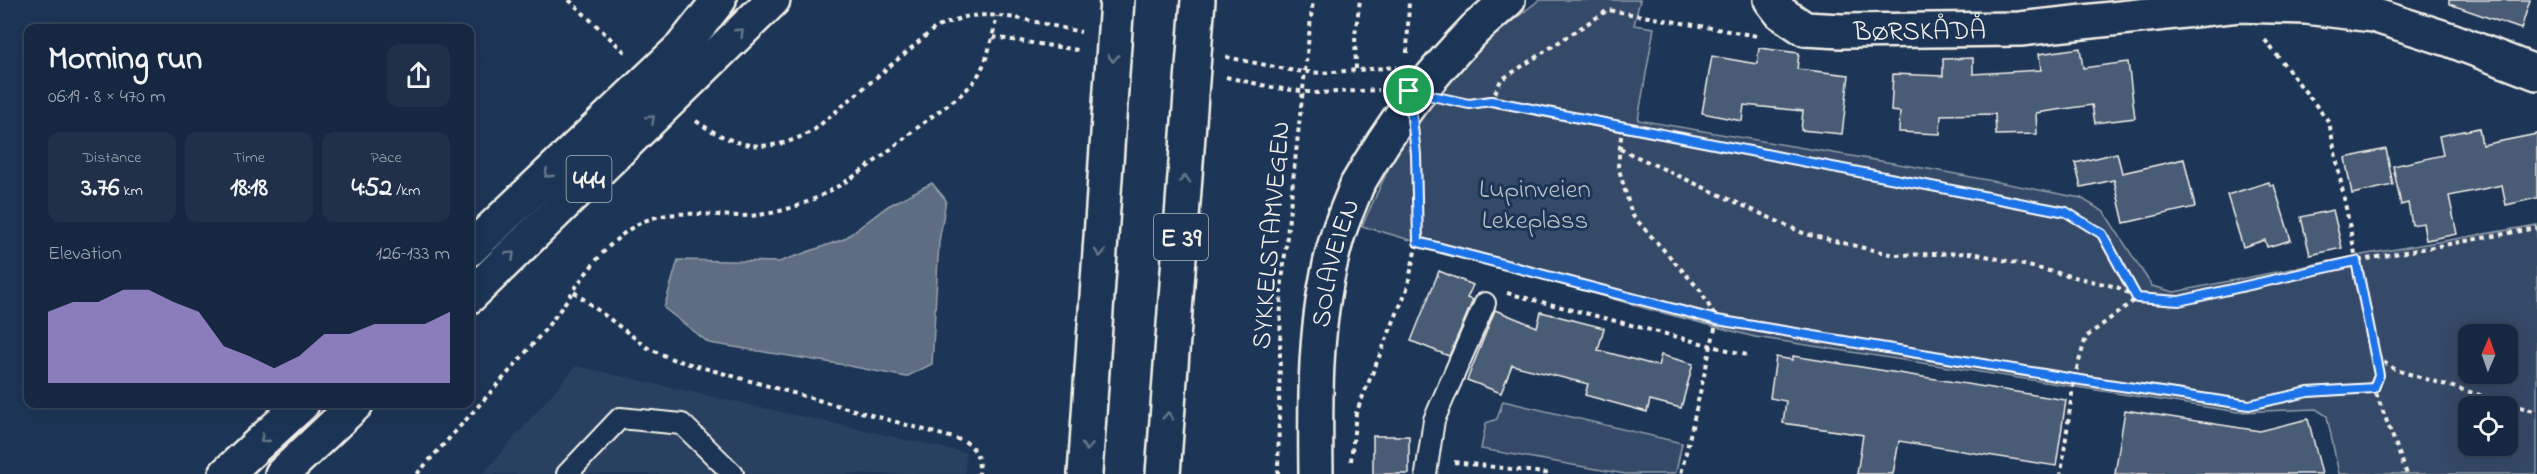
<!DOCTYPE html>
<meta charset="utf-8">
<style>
:root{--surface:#162841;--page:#1f3048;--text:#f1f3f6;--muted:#9ea6b1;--line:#35445a;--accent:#bca0f2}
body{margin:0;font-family:"Indie Flower",sans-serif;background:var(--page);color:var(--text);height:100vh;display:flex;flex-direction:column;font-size:22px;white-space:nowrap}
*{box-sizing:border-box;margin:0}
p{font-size:20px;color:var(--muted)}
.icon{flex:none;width:33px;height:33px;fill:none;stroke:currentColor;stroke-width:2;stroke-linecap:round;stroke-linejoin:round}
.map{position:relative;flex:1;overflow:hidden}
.sheet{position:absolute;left:24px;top:24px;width:450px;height:384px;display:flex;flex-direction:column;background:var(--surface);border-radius:12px;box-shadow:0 6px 24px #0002,0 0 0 2px var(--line)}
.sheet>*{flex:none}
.needle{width:39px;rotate:2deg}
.tools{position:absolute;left:2458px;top:324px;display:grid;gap:12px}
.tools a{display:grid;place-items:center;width:60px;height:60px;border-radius:12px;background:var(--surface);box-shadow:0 6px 24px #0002,0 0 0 2px var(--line);font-size:30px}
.pin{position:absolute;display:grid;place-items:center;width:51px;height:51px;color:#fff;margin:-26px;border:3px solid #fff;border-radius:50%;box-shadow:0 2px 6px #0007}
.round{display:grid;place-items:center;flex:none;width:63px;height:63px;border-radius:12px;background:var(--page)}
.overview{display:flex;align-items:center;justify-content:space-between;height:102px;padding:0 24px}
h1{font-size:33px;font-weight:700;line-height:45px}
.figures{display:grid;grid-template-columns:repeat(3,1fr);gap:9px;height:102px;padding:6px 24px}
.figures div{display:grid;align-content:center;border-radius:12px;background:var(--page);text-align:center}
.figures b{font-size:26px;font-weight:700}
.figures small{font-size:16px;font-weight:400}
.figures p{font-size:16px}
.chart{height:168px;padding:12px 24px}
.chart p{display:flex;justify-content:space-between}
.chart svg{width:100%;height:108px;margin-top:6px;fill:var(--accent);opacity:.7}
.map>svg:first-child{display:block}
</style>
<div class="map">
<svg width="2537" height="474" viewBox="0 0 2537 474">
<rect width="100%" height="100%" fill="#1d3557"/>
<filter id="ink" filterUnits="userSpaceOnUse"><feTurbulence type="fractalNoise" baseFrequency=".0167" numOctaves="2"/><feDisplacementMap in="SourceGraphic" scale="12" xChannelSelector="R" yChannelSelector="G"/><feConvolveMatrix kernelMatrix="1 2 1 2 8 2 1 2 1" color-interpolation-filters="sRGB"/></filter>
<g filter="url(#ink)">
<polygon fill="#2a4060" points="576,366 966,453 965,474 483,474"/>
<g fill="#354a67" stroke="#949ea8" stroke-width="1.5" fill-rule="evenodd">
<path d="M1539,0H1640L1634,25L1654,28L1638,120L1940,171L2081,198L2104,212L2152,286L2174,292L2367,254L2537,225V474H2339L2327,416L2316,409L2238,412L1755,337L1648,309L1362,226L1398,148L1468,57ZM2469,334H2508V374H2469ZM2469,406H2508V446H2469Z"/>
<polygon points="1503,401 1682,443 1676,472 1671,474 1625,474 1481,449 1486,423 1497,419"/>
</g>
<polygon fill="#5e6d82" stroke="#9aa2ab" stroke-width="1.5" points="932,183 946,200 939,242 932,364 906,377 839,364 709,343 664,308 678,260 779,262 844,239 888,206"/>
<g fill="#485b74" stroke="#f4f1e8" stroke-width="1.5">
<polygon points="2449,0 2530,0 2521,29 2449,4"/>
<polygon points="1759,48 1799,53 1797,69 1849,75 1842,134 1801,130 1803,111 1744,105 1742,121 1702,113 1712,56 1757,64"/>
<polygon points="2080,48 2083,68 2128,62 2135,118 2095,123 2092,105 2036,113 2037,134 1996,135 1995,114 1941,115 1940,134 1899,132 1900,112 1891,111 1893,74 1943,76 1943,59 1973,58 1973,74 2041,70 2039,54"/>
<polygon points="2479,128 2482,145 2537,134 2537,198 2506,205 2502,185 2449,196 2457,234 2426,240 2423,223 2412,225 2408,203 2401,205 2393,166 2443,155 2439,136"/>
<polygon points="2386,149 2393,185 2352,194 2345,158"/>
<polygon points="2117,153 2122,173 2184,159 2195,207 2124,223 2114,180 2081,187 2075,163"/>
<polygon points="2269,182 2270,186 2274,185 2291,240 2267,247 2265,240 2243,247 2227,195"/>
<polygon points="2333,210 2342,248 2310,255 2301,217"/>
<polygon points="1439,271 1473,285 1467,298 1473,300 1449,356 1411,341"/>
<polygon points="1495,310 1537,327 1541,312 1604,328 1598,350 1658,366 1661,355 1693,364 1681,408 1650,400 1647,412 1585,395 1588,384 1512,365 1501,393 1467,380"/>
<polygon points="1793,356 2066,400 2056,466 1899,441 1893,474 1857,474 1863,435 1783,423 1786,401 1770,398 1776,357 1793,360"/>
<polygon points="2125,410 2260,431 2308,419 2322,474 2115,474"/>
<rect x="1373" y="436" width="36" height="38"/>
</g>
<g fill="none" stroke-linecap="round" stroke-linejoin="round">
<g stroke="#f4f1e8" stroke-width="24">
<g id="lane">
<polyline points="567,474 620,418 682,424 733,474"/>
<polyline points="1426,474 1434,420 1485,303"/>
</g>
</g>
<g stroke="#f4f1e8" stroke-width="38">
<g id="street">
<path id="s1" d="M1771,0L1781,13L1805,29L1841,31L2020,29L2239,5L2306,7L2373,15L2451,40L2537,73"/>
<polyline points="1476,28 1508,0"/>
<path id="s2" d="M1316,474C1315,396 1314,317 1336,241C1341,222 1350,204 1357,185"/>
</g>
</g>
<g stroke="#f4f1e8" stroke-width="38">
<g id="highway">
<polyline points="470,249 682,47 719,0"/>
<polyline points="470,296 773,0"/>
<polyline points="226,474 302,404"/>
<polyline points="282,474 356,404"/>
<polyline points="1085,474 1117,0"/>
<polyline points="1163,474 1198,0"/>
</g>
</g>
<g stroke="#f4f1e8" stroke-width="4" stroke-dasharray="4.5 4.5" stroke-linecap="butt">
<polyline points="569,0 627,54"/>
<polyline points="993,37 1078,50"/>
<polyline points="2265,40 2329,122 2379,375 2374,388"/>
<polyline points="1407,53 1409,0"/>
<polyline points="1226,57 1295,71 1321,73 1396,67"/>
<polyline points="1356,69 1355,35 1360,0"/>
<polyline points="1226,77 1276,88 1316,93 1379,90"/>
<polyline points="1455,101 1469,104 1491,101 2065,212 2102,234 2137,298 2179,301 2356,261 2537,228"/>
<polyline points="1491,101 1501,80 1608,10 1757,36"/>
<path d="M696,121C737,149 770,155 814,130L935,28C946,24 958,18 970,16C1006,12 1046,25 1081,32"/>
<polyline points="1622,127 1618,166 1632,215 1700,290 1717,320 1681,474"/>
<polyline points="1620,149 1805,234 1894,255 1973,253 2117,287 2137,298 2086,337 2074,379 2061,474"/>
<polyline points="1417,242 1717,320 2074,379 2249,405 2308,392 2374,388 2407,474"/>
<path d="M574,292L648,348L672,359L964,441C978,450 979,458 979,474"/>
<polyline points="1507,293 1747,355"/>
<polyline points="2376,357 2396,370 2537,412"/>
<polyline points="1351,461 1356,413 1407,289 1417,242 1415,153"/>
<polyline points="1454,462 1552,474"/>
<path d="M417,474C459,427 503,380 543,332C572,297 592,255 630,229C669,202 717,220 759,215C827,206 875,161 926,121C942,108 963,96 975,80C988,62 992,37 997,16"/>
<polyline points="1278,474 1281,291 1299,125"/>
</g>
<use href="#lane" stroke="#1d3557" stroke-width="20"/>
<use href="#street" stroke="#1d3557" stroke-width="33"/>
<use href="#highway" stroke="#1d3557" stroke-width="33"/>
<g stroke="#f4f1e8" stroke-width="38" stroke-linecap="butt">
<path id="street-bridge" d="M1357,185C1392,124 1426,79 1476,28"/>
</g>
<polyline stroke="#f4f1e8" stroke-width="4" stroke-dasharray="4.5 4.5" stroke-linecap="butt" points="1299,125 1313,0"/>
<use href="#street-bridge" stroke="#1d3557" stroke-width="33"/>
</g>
<defs><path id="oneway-chevron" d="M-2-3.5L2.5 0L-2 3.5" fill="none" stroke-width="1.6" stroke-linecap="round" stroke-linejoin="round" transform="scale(1.5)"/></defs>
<g stroke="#68778a">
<use href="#oneway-chevron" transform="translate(740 32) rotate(-44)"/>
<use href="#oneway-chevron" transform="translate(1113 58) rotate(94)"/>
<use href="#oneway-chevron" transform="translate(651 119) rotate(-44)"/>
<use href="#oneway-chevron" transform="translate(548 174) rotate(137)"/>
<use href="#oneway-chevron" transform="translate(1185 179) rotate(-86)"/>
<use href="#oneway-chevron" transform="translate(1100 253) rotate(94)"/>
<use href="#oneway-chevron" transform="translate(511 255) rotate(-44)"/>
<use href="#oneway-chevron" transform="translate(1168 416) rotate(-86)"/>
<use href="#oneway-chevron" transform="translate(264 439) rotate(137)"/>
<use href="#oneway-chevron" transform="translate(1087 447) rotate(94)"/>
</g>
</g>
<g fill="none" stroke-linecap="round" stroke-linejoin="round" filter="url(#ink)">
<g stroke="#fff" stroke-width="12">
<polygon id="route" points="1409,91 1469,104 1491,101 2066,212 2102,234 2137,298 2179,301 2356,261 2379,375 2374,388 2308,392 2249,405 2074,379 1717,320 1418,242 1416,154"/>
</g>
<use href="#route" stroke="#1a73e8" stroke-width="8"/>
</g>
<g text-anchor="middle" stroke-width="6" stroke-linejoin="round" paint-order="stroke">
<g fill="#1d3557" stroke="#b4b9bc" stroke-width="1.5">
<rect x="566.5" y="156" width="45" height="46" rx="4.5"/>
<rect x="1154" y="214" width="54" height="46" rx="4.5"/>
</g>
<g font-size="26" font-weight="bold" fill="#f4f1e8">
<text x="589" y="188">444</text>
<text x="1181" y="246">E 39</text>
</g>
<g font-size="27" fill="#f4f1e8" stroke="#1d3557">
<text dy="9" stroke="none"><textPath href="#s1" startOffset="160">BØRSKÅDÅ</textPath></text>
<text transform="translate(1270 235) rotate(-85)" y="9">SYKKELSTAMVEGEN</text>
<text dy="9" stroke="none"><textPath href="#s2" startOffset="213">SOLAVEIEN</textPath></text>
</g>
<g font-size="27" fill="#bbbfc1" stroke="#1d3557">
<text x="1535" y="197">Lupinveien<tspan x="1535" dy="31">Lekeplass</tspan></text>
</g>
</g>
</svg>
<div class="tools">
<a><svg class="needle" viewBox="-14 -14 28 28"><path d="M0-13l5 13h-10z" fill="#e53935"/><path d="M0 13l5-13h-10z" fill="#9ea6b1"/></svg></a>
<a><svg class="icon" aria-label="locate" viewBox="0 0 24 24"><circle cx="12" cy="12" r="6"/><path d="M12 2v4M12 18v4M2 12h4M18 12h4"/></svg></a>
</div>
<div class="pin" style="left:1409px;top:91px;background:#1e9e55"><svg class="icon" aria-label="arrive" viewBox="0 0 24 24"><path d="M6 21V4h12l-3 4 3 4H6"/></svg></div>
<section class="sheet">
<div class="overview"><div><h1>Morning run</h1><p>06:19 · 8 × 470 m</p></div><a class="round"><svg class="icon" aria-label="share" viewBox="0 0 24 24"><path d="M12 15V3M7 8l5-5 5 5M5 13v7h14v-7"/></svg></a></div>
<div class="figures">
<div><p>Distance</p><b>3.76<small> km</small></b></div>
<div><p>Time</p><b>18:18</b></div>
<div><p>Pace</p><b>4:52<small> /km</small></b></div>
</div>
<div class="chart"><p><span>Elevation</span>126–133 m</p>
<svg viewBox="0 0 160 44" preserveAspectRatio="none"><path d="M0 44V15L10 11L20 11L30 6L40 6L50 11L60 15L70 29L80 33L90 38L100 33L110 24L120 24L130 20L140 20L150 20L160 15V44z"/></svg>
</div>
</section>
</div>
